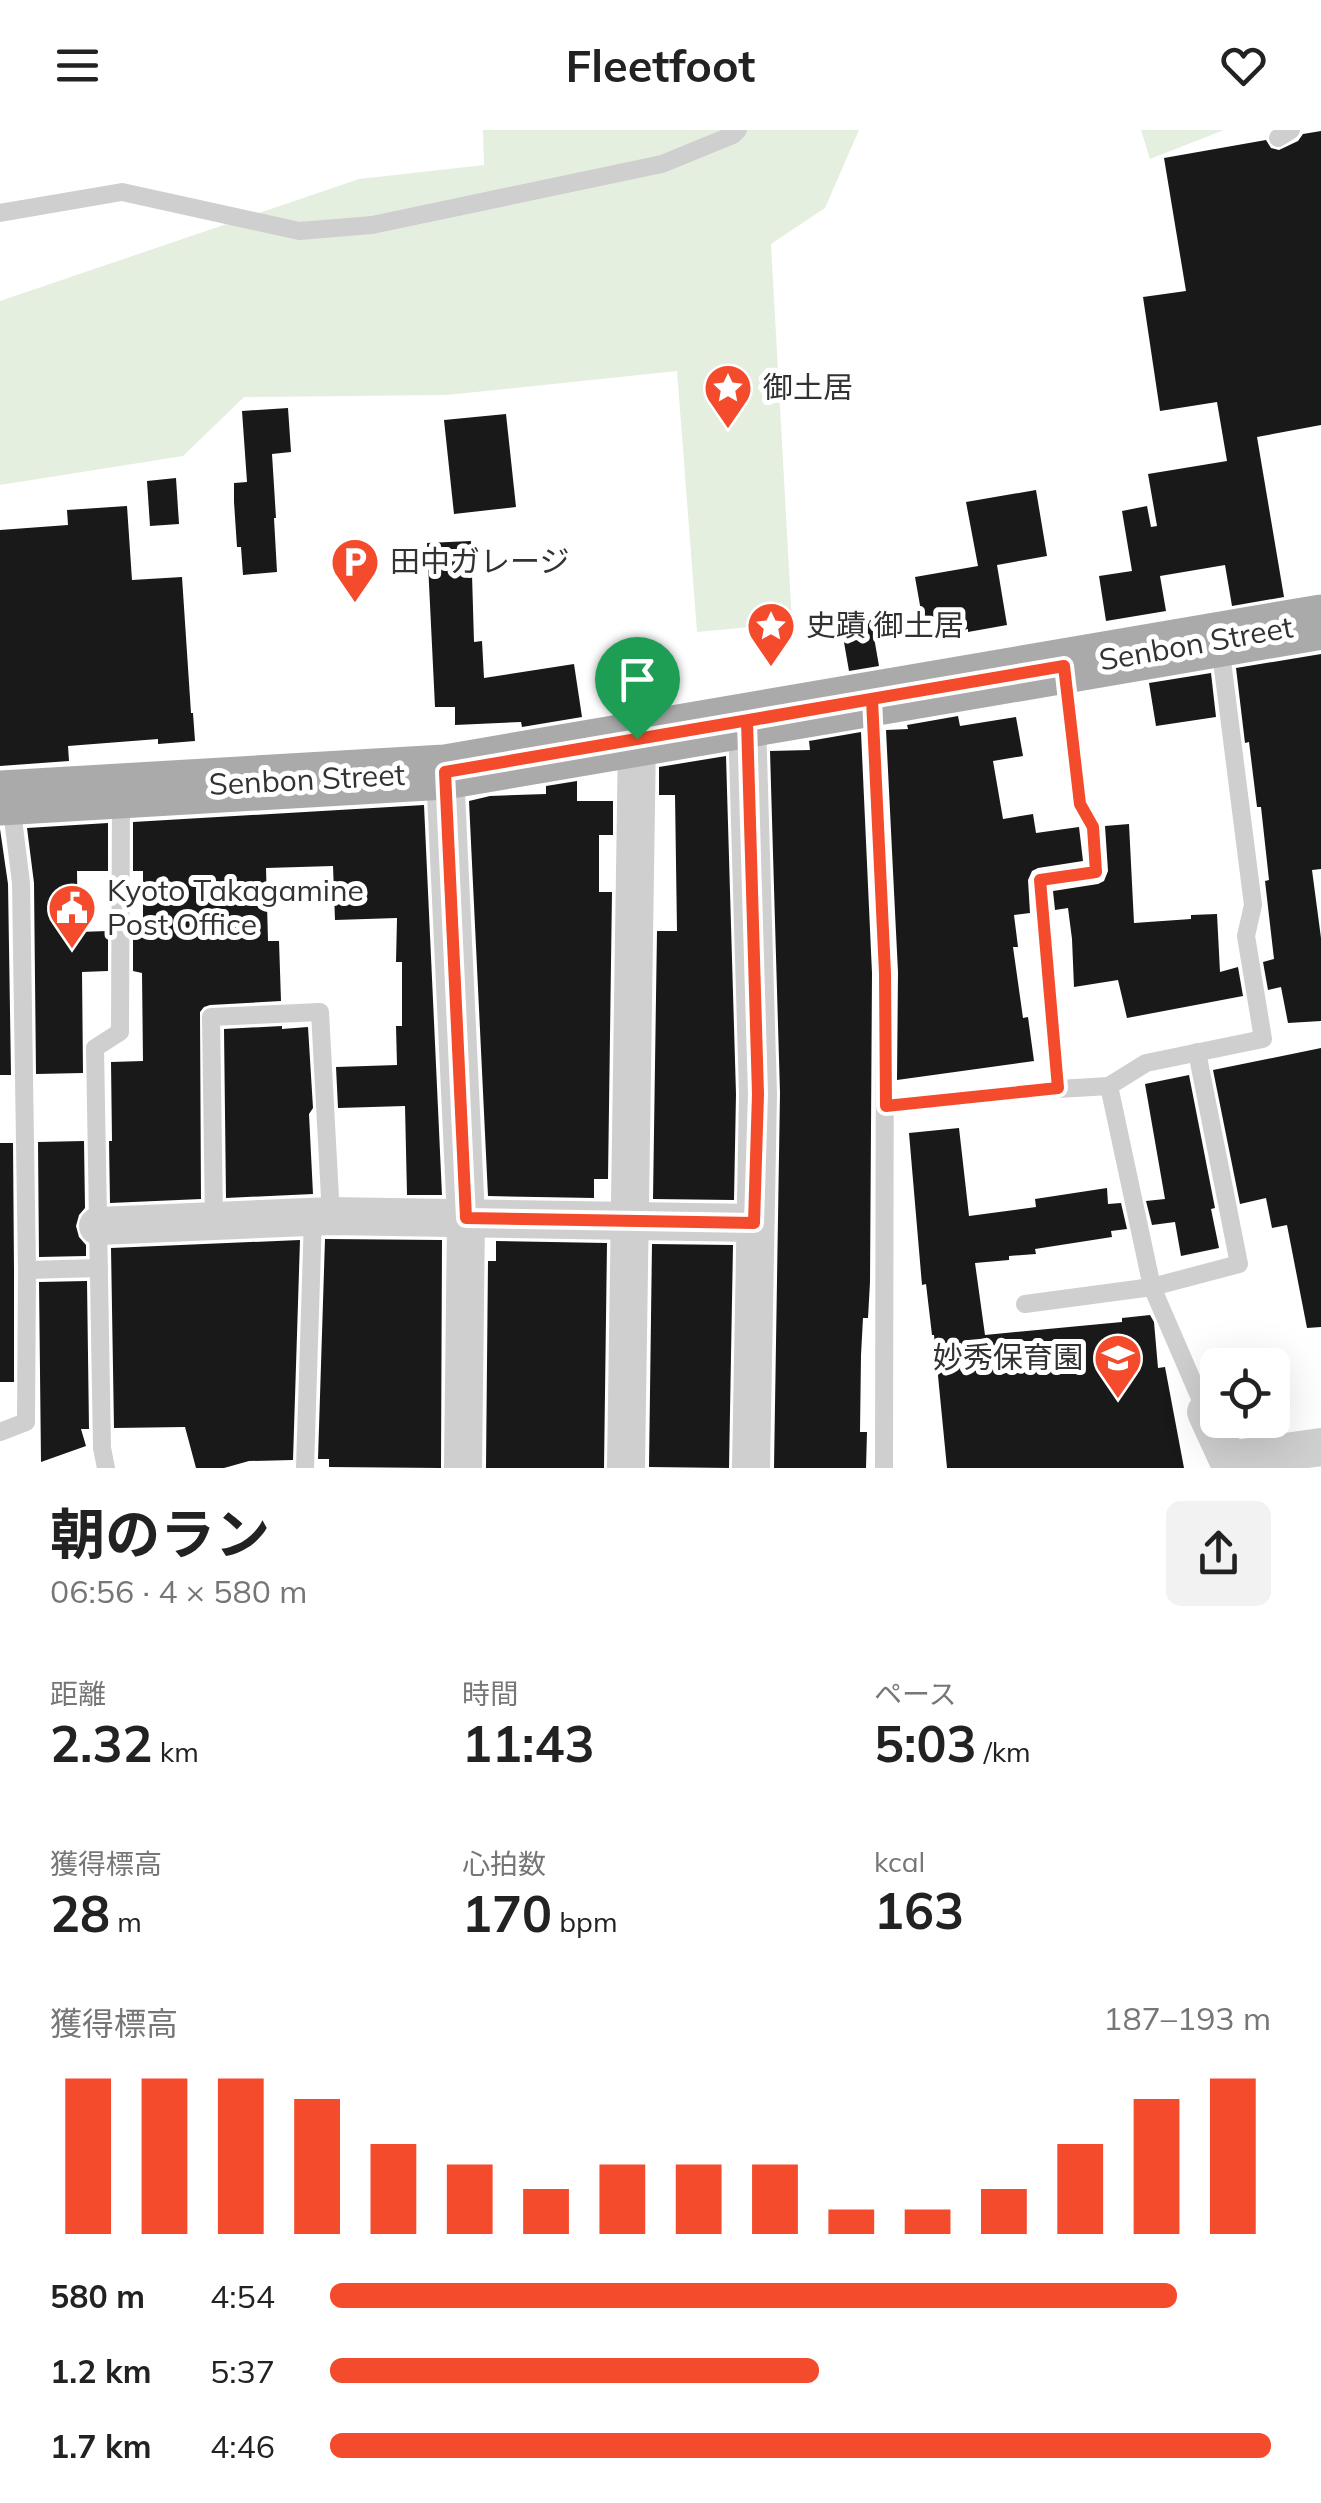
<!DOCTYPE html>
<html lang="ja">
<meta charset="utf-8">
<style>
:root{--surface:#fff;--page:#f2f2f2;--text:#222;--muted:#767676;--accent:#f34b2b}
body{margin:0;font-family:Mulish,"Noto Sans JP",sans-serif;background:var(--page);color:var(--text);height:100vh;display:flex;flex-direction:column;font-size:38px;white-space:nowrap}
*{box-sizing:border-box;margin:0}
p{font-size:32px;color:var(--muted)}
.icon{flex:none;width:55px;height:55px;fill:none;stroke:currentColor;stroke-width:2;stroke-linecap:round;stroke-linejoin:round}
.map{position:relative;height:1338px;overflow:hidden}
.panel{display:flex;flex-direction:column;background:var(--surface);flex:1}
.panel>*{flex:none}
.fabs{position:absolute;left:1200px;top:1218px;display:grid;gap:20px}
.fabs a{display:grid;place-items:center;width:90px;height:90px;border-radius:15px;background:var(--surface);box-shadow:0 10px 40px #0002;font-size:50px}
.pin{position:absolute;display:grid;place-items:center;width:85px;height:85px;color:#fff;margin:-102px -42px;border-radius:50% 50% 50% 0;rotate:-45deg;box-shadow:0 0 10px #0007}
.pin .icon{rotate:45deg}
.round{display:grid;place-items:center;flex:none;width:105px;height:105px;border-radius:15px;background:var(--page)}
.headline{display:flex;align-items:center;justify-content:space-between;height:170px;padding:0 50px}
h1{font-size:55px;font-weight:700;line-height:75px}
.figures{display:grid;grid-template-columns:repeat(3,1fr);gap:15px;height:170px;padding:10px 50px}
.figures div{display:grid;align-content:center}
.figures b{font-size:50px;font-weight:700}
.figures small{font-size:28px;font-weight:400}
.figures p{font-size:28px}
.chart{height:280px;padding:20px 50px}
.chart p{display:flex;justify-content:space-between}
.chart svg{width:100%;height:180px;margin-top:10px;stroke:var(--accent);stroke-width:6}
ul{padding:0 50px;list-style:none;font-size:32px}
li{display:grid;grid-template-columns:160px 120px 1fr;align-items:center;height:75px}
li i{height:25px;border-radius:12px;background:var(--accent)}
header{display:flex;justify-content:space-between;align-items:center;height:130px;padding:0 50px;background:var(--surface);font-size:45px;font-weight:700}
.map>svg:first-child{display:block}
</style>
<header><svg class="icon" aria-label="menu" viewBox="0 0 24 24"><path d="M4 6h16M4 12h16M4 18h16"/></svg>Fleetfoot<svg class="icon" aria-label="heart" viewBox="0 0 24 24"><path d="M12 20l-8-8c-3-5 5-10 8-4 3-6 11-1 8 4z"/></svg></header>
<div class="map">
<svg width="1321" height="1338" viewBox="0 0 1321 1338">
<rect width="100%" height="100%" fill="#fff"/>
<g fill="#e5efe0">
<polygon points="483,0 859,0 825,78 771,114 792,493 697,502 677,241 447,265 244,267 183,326 0,355 0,171 359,49 484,35"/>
<polygon points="1141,0 1224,0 1150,29"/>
</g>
<g fill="#191919">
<polygon points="1321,1 1321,295 1257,307 1284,467 1232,476 1225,435 1160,446 1166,481 1106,491 1099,446 1132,441 1122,381 1147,376 1151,397 1157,396 1148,344 1227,331 1217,272 1160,281 1143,167 1186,161 1164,28 1266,10 1271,18 1279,20 1298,11 1303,4"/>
<polygon points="288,278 291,322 272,324 276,388 274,388 277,442 243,445 241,417 237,417 234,372 234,353 247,352 242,281"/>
<polygon points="506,284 516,377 454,384 444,290"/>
<polygon points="176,348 179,394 150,396 147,351"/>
<polygon points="1036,360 1047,426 997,435 1007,495 968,502 968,499 940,504 939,496 924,498 915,447 978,436 966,372"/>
<polygon points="127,376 132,450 182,447 191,583 193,583 195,611 158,614 158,609 68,616 69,631 0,636 0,400 68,395 67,380"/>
<polygon points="471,411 474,512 482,511 484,548 574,534 582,587 522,597 521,592 455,595 455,577 435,577 427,413"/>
<polygon points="871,490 879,536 849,541 841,495"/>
<polygon points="1321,524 1321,739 1312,740 1321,808 1321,891 1288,893 1281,857 1268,860 1263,832 1274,829 1265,751 1269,750 1261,677 1257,677 1249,612 1245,613 1236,538"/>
<polygon points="1211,543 1216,587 1156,596 1149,553"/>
<polygon points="958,586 960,596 1016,587 1023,626 993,631 1003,689 1033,684 1036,703 1079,697 1083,731 1038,738 1032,741 1028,750 1030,783 1014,785 1018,817 1013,817 1023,888 1028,887 1034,931 897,950 898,842 886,600 908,599 907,595"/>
<polygon points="861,602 872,843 870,1152 868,1188 863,1188 861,1225 860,1302 867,1302 866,1338 774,1338 780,963 770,621 810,620 809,611"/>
<polygon points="726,626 736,964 734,1070 653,1069 657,801 677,801 675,665 659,665 659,637"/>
<polygon points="577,651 577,671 613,671 613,705 599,705 599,762 612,762 608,1049 594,1049 594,1068 488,1066 469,671 490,666 546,664 546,656"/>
<polygon points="424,675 442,1065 407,1065 405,976 338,978 336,937 397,935 396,896 402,896 402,832 396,832 397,788 335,790 333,736 266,738 268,811 279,811 281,871 210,875 204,877 200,882 201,1069 110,1073 109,1011 112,1011 111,932 143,931 142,843 133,841 133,800 143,799 143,741 133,741 133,692"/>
<polygon points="108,693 108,741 77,741 78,802 108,801 108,841 82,842 83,943 36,944 34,753 27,698"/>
<polygon points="1129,694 1134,793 1191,789 1191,785 1217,784 1220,842 1238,837 1243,866 1127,888 1118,850 1074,857 1072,809 1068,778 1055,780 1053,761 1098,754 1104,751 1108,741 1105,696"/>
<polygon points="0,699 8,754 11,945 0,945"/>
<polygon points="282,896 282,899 308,897 313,978 309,984 313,1064 226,1068 224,899"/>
<polygon points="1321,918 1321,1197 1307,1198 1287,1095 1272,1098 1266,1068 1240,1074 1213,940"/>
<polygon points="1189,945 1215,1078 1211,1079 1219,1118 1181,1126 1175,1092 1152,1095 1146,1071 1165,1069 1145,954"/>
<polygon points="959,998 969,1086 1036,1077 1035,1069 1107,1058 1108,1074 1121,1073 1127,1099 1111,1101 1112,1107 1035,1119 1036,1124 1009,1126 1009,1130 975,1133 985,1205 1122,1192 1122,1188 1150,1185 1154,1192 1158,1238 1165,1237 1184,1338 947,1338 934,1205 932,1205 926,1154 922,1155 909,1003"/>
<polygon points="84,1011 85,1078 79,1085 76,1096 79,1107 86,1115 86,1126 39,1127 38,1012"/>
<polygon points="0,1013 13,1013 14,1140 14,1252 0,1252"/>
<polygon points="325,1109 442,1110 441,1338 329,1337 329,1329 318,1329"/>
<polygon points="300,1110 293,1330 249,1331 224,1338 196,1338 185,1297 114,1298 111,1118"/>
<polygon points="496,1111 607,1113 604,1338 486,1338 488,1131 496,1131"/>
<polygon points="652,1114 733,1115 729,1338 649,1337"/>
<polygon points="87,1151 89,1299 81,1299 86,1316 41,1332 39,1152"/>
</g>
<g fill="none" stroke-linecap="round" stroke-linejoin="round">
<g stroke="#cfcfcf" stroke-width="18">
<polyline points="1278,8 1291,0"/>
<polyline points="0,83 122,62 299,101 372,95 662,34 733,5 738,0"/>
<polyline points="872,575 885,843 884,1338"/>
<polyline points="1109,956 1152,1157 1206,1282"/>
<polyline points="1058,959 1040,750 1096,742 1093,697 1080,674 1064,542"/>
<polyline points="886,976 1058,959 1109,956 1146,933 1263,909 1246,806 1253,775 1220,515"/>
<polyline points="214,1091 211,887 320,882 331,1086"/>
<polyline points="27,1140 99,1138"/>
<polyline points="1025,1174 1152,1157 1239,1134 1197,922"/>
<polyline points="0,1302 26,1292 27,1140 21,753 11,673"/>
<polyline points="106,1338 102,1318 95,918 120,902 121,667"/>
<polyline points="305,1338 313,1087"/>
</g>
<g stroke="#cfcfcf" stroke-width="38">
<polyline points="747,591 758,964 751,1338"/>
<polyline points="445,642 466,1088 463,1338"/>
<polyline points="98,1096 331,1086 755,1093"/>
<polyline points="1206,1282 1228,1330 1321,1317"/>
<polyline points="626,1338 637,609"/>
</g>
<polyline stroke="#aaa" stroke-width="55" points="0,668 445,642 1321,492"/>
</g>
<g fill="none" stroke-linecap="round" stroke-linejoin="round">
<g stroke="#fff" stroke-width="20">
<polyline id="route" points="637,609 445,642 466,1088 754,1093 758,964 747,591 872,569 885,843 886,976 1058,958 1040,750 1096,742 1093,697 1080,674 1064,536 637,609"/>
</g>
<use href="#route" stroke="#f34b2b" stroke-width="12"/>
</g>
<defs>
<g id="sight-pin" transform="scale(2.5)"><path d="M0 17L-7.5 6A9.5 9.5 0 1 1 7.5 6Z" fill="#f34b2b" stroke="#fff"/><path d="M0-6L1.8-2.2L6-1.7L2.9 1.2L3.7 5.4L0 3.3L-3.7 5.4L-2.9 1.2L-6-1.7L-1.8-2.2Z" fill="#fff"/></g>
<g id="parking-pin" transform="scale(2.5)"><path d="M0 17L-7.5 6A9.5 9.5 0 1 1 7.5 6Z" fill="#f34b2b" stroke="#fff"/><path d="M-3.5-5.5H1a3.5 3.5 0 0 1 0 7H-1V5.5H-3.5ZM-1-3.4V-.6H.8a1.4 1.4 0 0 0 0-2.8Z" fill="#fff"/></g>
<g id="civic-pin" transform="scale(2.5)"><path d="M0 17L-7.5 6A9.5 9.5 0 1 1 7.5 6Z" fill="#f34b2b" stroke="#fff"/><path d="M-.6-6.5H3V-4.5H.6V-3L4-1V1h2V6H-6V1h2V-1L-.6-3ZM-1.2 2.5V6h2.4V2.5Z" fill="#fff"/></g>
<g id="school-pin" transform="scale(2.5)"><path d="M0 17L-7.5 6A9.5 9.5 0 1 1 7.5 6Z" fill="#f34b2b" stroke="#fff"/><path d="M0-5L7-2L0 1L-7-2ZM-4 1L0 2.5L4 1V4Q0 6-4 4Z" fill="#fff"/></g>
</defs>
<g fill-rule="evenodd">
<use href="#sight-pin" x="728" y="258"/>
<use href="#parking-pin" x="355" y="432"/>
<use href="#sight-pin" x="771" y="496"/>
<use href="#civic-pin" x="72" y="778"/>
<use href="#school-pin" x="1118" y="1228"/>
</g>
<g text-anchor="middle" stroke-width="10" stroke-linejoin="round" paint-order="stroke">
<g font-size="30" fill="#323232" stroke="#fff" text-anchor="start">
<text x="763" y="268">御土居</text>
<text x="390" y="442">田中ガレージ</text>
<text x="806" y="506">史蹟 御土居</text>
<text x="107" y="771">Kyoto Takagamine<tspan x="107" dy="34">Post Office</tspan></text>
<text x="1083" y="1238" text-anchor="end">妙秀保育園</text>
</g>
<g font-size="30" fill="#323232" stroke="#fff">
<text transform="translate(1196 514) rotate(-10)" y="10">Senbon Street</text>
<text transform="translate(307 650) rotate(-3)" y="10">Senbon Street</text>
</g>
</g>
</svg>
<div class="fabs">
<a><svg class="icon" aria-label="locate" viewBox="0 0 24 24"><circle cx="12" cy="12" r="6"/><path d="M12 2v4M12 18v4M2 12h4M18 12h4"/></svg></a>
</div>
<div class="pin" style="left:637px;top:609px;background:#1e9e55"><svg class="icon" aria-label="arrive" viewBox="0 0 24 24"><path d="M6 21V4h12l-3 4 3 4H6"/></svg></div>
</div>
<section class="panel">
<div class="headline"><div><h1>朝のラン</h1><p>06:56 · 4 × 580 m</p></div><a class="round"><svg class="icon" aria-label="share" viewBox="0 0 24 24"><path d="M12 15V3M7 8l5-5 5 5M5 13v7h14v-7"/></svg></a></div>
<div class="figures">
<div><p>距離</p><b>2.32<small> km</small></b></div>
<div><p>時間</p><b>11:43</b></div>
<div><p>ペース</p><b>5:03<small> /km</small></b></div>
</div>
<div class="figures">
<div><p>獲得標高</p><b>28<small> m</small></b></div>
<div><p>心拍数</p><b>170<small> bpm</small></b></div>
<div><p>kcal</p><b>163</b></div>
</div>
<div class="chart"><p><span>獲得標高</span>187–193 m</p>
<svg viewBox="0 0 160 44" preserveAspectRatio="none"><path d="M5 44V6M15 44V6M25 44V6M35 44V11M45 44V22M55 44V27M65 44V33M75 44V27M85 44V27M95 44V27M105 44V38M115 44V38M125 44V33M135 44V22M145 44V11M155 44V6"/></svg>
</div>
<ul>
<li><b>580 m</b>4:54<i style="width:90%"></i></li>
<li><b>1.2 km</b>5:37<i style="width:52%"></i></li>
<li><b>1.7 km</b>4:46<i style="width:100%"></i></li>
</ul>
</section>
